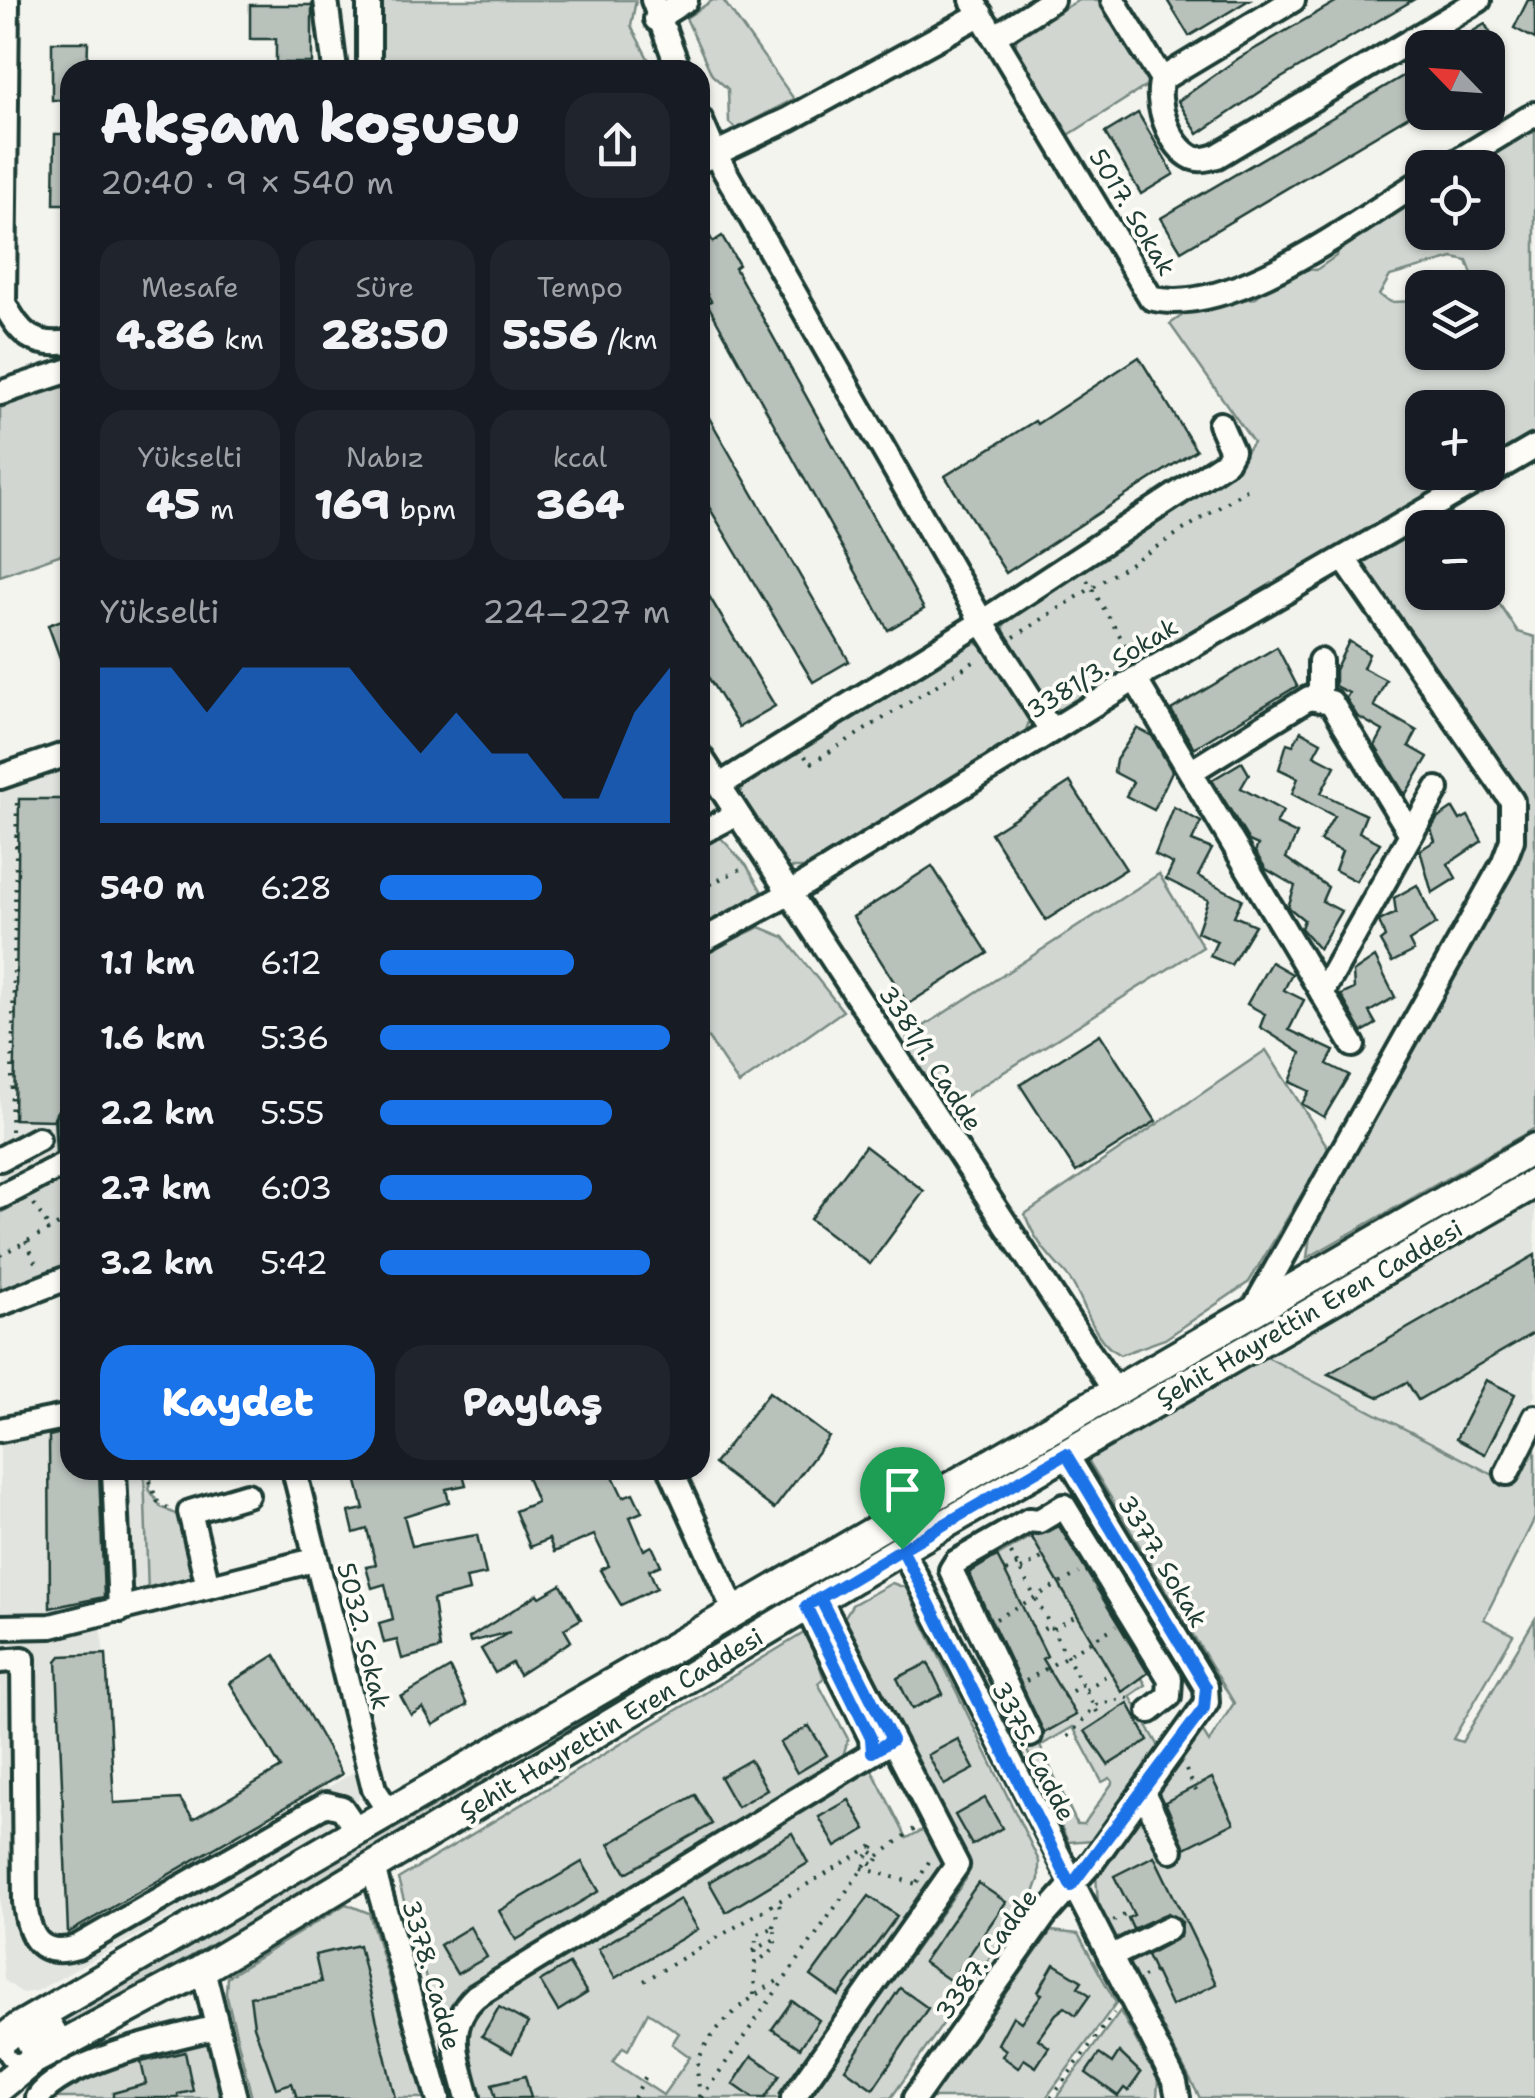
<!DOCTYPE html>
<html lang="tr">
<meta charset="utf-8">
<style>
:root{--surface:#171b24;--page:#20242c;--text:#f1f3f6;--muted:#9ea1a6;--accent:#1a73e8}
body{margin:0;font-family:"Shantell Sans",sans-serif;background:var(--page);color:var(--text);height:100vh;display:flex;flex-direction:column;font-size:38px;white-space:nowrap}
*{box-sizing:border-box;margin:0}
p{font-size:32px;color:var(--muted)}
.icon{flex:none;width:55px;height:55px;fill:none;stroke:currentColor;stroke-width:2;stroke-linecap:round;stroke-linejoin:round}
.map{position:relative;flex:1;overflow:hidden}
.details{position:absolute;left:60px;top:60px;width:650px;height:1420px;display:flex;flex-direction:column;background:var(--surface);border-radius:30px;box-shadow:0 2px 8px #0004}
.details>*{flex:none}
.needle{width:65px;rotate:295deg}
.buttons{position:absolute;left:1405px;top:30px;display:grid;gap:20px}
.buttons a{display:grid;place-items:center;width:100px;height:100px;border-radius:20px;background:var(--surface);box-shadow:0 2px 8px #0004;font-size:50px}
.pin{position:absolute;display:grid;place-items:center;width:85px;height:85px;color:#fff;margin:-102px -42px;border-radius:50% 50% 50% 0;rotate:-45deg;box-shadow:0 0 10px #0007}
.pin .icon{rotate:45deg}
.round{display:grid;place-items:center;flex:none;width:105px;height:105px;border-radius:30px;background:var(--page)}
.headline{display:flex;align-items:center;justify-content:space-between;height:170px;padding:0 40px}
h1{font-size:55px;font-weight:800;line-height:75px}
.stats{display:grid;grid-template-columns:repeat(3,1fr);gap:15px;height:170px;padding:10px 40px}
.stats div{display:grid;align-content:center;border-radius:25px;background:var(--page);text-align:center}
.stats b{font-size:42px;font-weight:800}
.stats small{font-size:28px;font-weight:400}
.stats p{font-size:28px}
.chart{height:280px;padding:20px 40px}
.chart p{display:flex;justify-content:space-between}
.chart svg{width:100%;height:180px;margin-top:10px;fill:var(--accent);opacity:.7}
.cta{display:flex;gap:20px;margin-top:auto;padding:20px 40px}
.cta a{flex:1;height:115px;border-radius:30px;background:var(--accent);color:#fff;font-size:40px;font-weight:800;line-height:115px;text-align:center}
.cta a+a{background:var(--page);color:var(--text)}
ul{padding:0 40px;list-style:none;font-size:32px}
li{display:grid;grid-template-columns:160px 120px 1fr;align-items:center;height:75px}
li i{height:25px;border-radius:12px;background:var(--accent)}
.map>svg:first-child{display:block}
</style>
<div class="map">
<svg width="1535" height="2098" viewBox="0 0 1535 2098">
<rect width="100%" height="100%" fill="#f4f4ef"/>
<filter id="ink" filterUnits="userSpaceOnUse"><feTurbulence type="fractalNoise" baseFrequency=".01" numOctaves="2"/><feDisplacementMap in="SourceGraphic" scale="20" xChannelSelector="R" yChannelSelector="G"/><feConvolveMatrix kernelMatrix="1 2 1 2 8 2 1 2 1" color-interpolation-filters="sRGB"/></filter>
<g filter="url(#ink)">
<g fill="#e2e5df">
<polygon points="70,763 70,1155 0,1189 0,787"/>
<polygon points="1535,1199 1535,1395 1495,1476 1261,1354"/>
<polygon points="70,1407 70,1470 144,1470 148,1594 101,1622 115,1803 181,1799 193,1819 259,1820 262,1826 293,1806 291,1801 313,1779 319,1788 326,1783 329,1787 358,1769 363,1790 347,1819 37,1991 22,1993 4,1980 0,1929 0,1423"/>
</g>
<g fill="#d1d6d1" stroke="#788a82" stroke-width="2.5" fill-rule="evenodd">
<polygon points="382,0 636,0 631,26 654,70 382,70"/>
<polygon points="713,0 723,0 794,99 736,129 729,123 728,89 712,75 686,18"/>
<polygon points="1079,0 1100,0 1151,83 1067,136 1015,49 1017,36"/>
<path d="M1535,132V440L1488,469V408H1422V472L1482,473L1062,711L1051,706L1004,635V618L1235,468L1253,442L1170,324L1197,305L1256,298C1265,284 1299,267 1316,270L1336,256L1341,240L1422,192V232H1488V168L1462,167L1509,139ZM1453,258L1467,261L1472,274L1458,287L1488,288V352H1422V301L1391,302L1379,295L1390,276Z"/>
<polygon points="70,383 70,551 0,576 0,408"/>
<polygon points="1454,506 1447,527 1422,528 1422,592 1488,592 1488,587 1518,632 1535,637 1535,1128 1307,1258 1312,1219 1522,836 1521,794 1364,571 1364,558"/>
<path d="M973,641C994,652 1022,687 1028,709C1032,720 1026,730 1022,740L803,868H789L739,798L742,786Z"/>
<polygon points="721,838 747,866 765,897 700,933 700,846"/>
<path d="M1159,874L1203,947L953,1104C933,1096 905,1059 907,1037Z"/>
<polygon points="760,927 784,937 843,1011 739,1084 700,1026 700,954"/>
<path d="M1266,1050L1329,1149L1249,1282L1165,1339L1120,1355C1088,1338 1087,1297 1064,1272C1047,1254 1033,1238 1025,1214Z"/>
<polygon points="70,1176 70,1270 23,1288 0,1292 0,1213"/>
<polygon points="1261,1354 1509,1483 1535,1433 1535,1518 1484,1619 1513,1635 1453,1739 1462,1742 1535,1619 1535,2098 1200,2098 1128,1963 1183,1935 1172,1912 1116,1940 1098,1903 1096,1875 1201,1729 1209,1742 1234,1703 1088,1460"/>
<polygon points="144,1470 154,1470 149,1489 161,1507 181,1517 197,1578 148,1594"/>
<path d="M1051,1525L1146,1685L1130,1696L1160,1748L1093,1840L1068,1842L1024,1744L1054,1727L969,1573ZM1073,1727L1102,1782L1110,1778L1113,1782L1084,1824H1077L1040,1746Z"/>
<polygon points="879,1538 884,1548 472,1795 56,2034 50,2024 466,1788"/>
<polygon points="892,1583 906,1588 1039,1861 1039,1879 1033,1896 891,2098 808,2098 966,1879 964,1858 844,1618 852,1605"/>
<path d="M804,1633L813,1637C819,1651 817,1663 824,1678L818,1683L848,1739L843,1756L529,1950L455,2001L438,2022L398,1879Z"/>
<path d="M872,1770L907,1838L930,1826L943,1867L780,2098H478C469,2056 458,2025 494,1994ZM648,2012L679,2033L672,2044L690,2057L663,2095L613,2062L623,2047L628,2050Z"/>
<polygon points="346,1904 369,1913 425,2098 252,2098 226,1993 227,1977"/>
<polygon points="1051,1931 1078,1934 1116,2003 1046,2098 931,2098"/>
<polygon points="1120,2011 1158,2080 1157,2098 1056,2098"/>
<polygon points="206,2039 220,2098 49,2098 109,2066"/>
</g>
<g fill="#b9c1bb" stroke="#1f3d34" stroke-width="2.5">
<polygon points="1167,0 1249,0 1189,36"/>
<polygon points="1339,0 1413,0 1278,80 1198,134 1178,101 1239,58"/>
<polygon points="1528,0 1535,0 1535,39 1514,28"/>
<polygon points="250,5 312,5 312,63 276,63 276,39 250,39"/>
<polygon points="1485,24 1499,48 1445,48"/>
<polygon points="52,42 88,42 87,70 70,70 70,100 52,100"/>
<polygon points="1422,65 1422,108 1181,251 1161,218"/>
<polygon points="1138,113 1174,174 1141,194 1105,133"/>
<polygon points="55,134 70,134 70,204 54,204"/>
<polygon points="700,219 713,242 722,236 739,265 735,268 924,609 888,630 707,303 711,301 700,281"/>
<polygon points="1139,357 1196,450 1006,573 945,476 1035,421 1037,424"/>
<polygon points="700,402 849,661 813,682 700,492"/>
<polygon points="700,581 775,706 739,727 700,664"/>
<polygon points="70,617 70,679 68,680 48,625"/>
<polygon points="1349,641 1369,654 1363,668 1386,680 1374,706 1417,731 1409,746 1428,757 1405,795 1375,746 1383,731 1357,716 1346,698 1349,693 1335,686 1335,670"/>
<polygon points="1277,647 1297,686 1194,748 1171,710"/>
<polygon points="1137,728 1152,736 1172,771 1154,810 1126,796 1133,782 1114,772 1116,760"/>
<polygon points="1301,731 1321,742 1314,755 1335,766 1321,793 1366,815 1359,832 1380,843 1356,881 1335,870 1342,851 1320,841 1334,816 1292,794 1298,778 1279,769 1287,743 1293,745"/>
<polygon points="1242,762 1249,774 1241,788 1283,811 1276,824 1297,834 1286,858 1328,887 1322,901 1341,911 1319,949 1301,928 1304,920 1288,907 1295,886 1266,869 1255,852 1258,845 1249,841 1212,780"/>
<polygon points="1070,782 1126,869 1046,920 991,833"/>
<polygon points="19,799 70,799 70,1105 59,1108 53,1120 14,1119"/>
<polygon points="1174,807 1201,822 1192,841 1212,849 1198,876 1242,899 1234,916 1255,925 1231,965 1210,956 1217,941 1197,932 1208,900 1166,879 1173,864 1155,855"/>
<polygon points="1453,808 1460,820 1468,816 1482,841 1448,864 1456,878 1432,893 1420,850 1435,841 1431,829 1437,819"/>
<polygon points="932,866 988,953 908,1004 853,917"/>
<polygon points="1417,885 1436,924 1409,941 1414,951 1392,962 1380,941 1385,937 1379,921 1396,913 1394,898"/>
<polygon points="1375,957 1395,997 1369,1012 1376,1024 1362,1032 1341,995 1354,989 1353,972"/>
<polygon points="1271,962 1292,974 1284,990 1304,1000 1289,1030 1334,1051 1327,1064 1349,1075 1324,1117 1302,1104 1309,1091 1290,1082 1301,1053 1260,1027 1265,1014 1247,1004"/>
<polygon points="1100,1034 1156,1121 1076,1172 1020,1085"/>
<polygon points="865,1146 924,1191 870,1264 810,1219"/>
<polygon points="1535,1255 1535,1332 1418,1400 1407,1382 1379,1397 1328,1374"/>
<polygon points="1486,1380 1515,1394 1485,1454 1456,1439"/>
<polygon points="769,1392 829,1437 774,1509 714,1464"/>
<polygon points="70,1431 70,1470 99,1470 104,1597 50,1608 49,1436"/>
<polygon points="354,1470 462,1470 466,1485 446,1489 449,1502 404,1516 412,1546 477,1535 486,1574 466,1578 469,1591 433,1600 440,1649 402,1659 397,1640 384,1643 379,1623 393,1619 385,1584 372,1588 366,1567 376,1565 367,1529 354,1533 349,1512 364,1509"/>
<polygon points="524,1470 610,1470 623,1497 633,1493 642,1512 630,1517 644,1550 652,1546 661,1565 649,1570 657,1588 621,1605 600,1570 609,1566 594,1535 554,1552 549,1539 530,1547 515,1511 537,1502"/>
<polygon points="1059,1526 1148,1673 1122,1692 1031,1536"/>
<polygon points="997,1556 1047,1656 1042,1659 1076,1715 1044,1733 969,1573"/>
<polygon points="561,1585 581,1619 564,1629 571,1641 519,1675 512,1663 495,1673 481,1649 510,1632 470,1642 469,1638 538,1594 540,1597"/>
<polygon points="106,1654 114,1803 180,1799 193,1819 281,1768 230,1683 275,1655 342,1774 68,1933 57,1661 61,1656"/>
<polygon points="928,1663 943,1694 912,1709 897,1678"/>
<polygon points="450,1668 467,1705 433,1725 423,1708 411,1715 401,1697"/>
<polygon points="1128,1703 1148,1740 1108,1765 1085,1731"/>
<polygon points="809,1726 827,1755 797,1773 780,1743"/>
<polygon points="958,1739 974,1769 944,1785 928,1755"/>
<polygon points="750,1760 767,1789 737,1807 720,1777"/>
<polygon points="1212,1778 1234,1823 1185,1848 1165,1802"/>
<polygon points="695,1795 712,1824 626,1873 609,1844"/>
<polygon points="985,1798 1002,1828 972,1845 955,1815"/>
<polygon points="849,1800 866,1829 836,1847 819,1817"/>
<polygon points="792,1833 808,1863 726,1912 709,1882"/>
<polygon points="1154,1856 1216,1984 1171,2006 1147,1955 1180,1937 1182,1922 1168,1913 1133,1929 1128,1918 1134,1915 1114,1876"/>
<polygon points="582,1862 599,1891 516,1940 499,1911"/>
<polygon points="978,1883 1006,1902 951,1981 923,1962"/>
<polygon points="869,1896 897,1916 839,1996 811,1976"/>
<polygon points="680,1899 698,1929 615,1978 598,1949"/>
<polygon points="470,1927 487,1957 457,1974 440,1945"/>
<polygon points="359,1945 395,2098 297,2098 292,2083 276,2088 254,2026 250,1997 321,1982 315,1955"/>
<polygon points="569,1964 587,1993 558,2011 540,1981"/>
<polygon points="1054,1964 1082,1981 1078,1987 1090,1995 1076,2015 1065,2007 1056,2014 1038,2039 1049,2047 1036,2067 1024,2059 1018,2068 1002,2056 1006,2050 998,2044 1013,2016 1021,2022 1042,1994 1038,1992"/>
<polygon points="900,1988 928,2008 873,2089 845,2069"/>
<polygon points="792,2001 819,2020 800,2048 772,2029"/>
<polygon points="499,2007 528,2023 512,2053 482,2036"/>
<polygon points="185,2052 193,2091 178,2094 178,2098 113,2098 113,2093 146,2084 141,2062"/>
<polygon points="1119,2052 1141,2073 1128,2091 1124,2088 1118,2096 1086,2073 1099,2054 1112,2063"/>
<polygon points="752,2056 780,2075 765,2098 753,2098 733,2084"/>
<polygon points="525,2076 531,2098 496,2098 492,2084"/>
</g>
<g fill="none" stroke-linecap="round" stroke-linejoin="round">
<g stroke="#1f3d34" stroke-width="30">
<g id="minor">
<path d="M7,0L4,303C19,334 34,348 70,342"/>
<polyline points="326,0 335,70"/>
<polyline points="369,0 369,70"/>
<polyline points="653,0 679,70"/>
<path d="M972,0L1151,298C1230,319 1355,222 1422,181"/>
<path d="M1113,0L1162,79C1154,102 1169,146 1193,158C1201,161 1210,158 1217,156L1479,0"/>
<polyline points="656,19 686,0"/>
<polyline points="994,37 1052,0"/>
<polyline points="1162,79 1293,0"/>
<polyline points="700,119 715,154 982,622 1051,730"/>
<polyline points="700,161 789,119 981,14"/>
<polyline points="1446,168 1535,114"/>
<polyline points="0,393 70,370"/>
<polyline points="1135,679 1353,1045"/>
<polyline points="1320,697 1320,661"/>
<polyline points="700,756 1114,1390"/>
<polyline points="1192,771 1309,698 1331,702 1411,834 1322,993"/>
<polyline points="0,777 70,753"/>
<polyline points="720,785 982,622 1226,462 1232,451 1220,424"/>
<polyline points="700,833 737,814"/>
<polyline points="1411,834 1437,789"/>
<polyline points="700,942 790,893 1135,679 1535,447"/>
<polyline points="68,1120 70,1158"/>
<polyline points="0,1159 38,1139"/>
<polyline points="0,1197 70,1161"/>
<polyline points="0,1304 70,1277"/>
<polyline points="1256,1305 1503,864 1512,840 1512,801 1344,559"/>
<polyline points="0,1430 70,1416"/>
<polyline points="114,1470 120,1610"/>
<polyline points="294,1470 374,1789 389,1812"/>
<polyline points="671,1470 734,1610"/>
<polyline points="1507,1473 1535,1417"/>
<polyline points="902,1549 1175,2083 1178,2098"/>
<polyline points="208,1586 190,1512 247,1495"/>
<polyline points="806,1606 871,1738 872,1752"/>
<polyline points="0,1627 51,1626 310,1561"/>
<path d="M0,1661L23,1659L25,1902C28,1935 39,1959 77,1947L326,1804L342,1808L357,1830"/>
<polyline points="1030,1735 951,1570 956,1562 1029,1520 1039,1521 1064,1506 1170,1679 1169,1696 1150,1711"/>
<polyline points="1143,1792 1171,1850"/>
<polyline points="373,1868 438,2098"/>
<polyline points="1110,1957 1168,1928"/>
<polyline points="203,1969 235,2098"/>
<polygon points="50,2024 56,2034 31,2048 26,2038"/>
<circle cx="17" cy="2050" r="7"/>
<path d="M38,2098C62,2061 175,2037 217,2027"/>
<path d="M468,2098C458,2059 443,2026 476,1996L892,1741"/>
<polyline points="793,2098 957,1865 819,1598"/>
<polyline points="915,2098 1044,1916 1093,1861 1207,1702 1206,1687 1066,1454"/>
</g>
</g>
<g stroke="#1f3d34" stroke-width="35">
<g id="major">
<polyline points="0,2042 19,2027 1535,1148"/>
<polyline points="0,2087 33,2060 198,1972 902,1549 1535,1183"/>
</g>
</g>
<g stroke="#1f3d34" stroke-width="4" stroke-dasharray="2.5 8" stroke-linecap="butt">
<polyline points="1087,580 1133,658"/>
<polyline points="1014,637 1248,489"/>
<polyline points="805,756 810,764 980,658"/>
<polyline points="700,889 745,867"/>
<polyline points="11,1131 17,796"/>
<polyline points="34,1204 50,1229"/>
<polyline points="26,1241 39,1269"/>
<polyline points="0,1255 70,1219"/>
<polyline points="150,1481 157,1501 169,1509"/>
<polyline points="1011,1553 1102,1721"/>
<polyline points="1021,1570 1045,1556"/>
<polyline points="1006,1572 1018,1565"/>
<polyline points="996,1619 1079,1573"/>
<polyline points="1053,1629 1078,1615"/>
<polyline points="1034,1634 1051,1625"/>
<polyline points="1026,1681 1116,1626"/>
<polyline points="1086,1690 1111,1672"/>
<polyline points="1063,1697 1083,1684"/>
<polyline points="1068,1737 1096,1705 1135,1696"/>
<polyline points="1186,1770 1197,1793"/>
<polyline points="872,1852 879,1857 874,1866 866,1858 875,1845"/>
<polyline points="879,1856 914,1829"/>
<polyline points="862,1868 920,1885"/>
<polyline points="917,1882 930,1860"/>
<polyline points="1113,1921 1132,1911"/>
<polyline points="773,1927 780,1904"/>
<polyline points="753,1951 775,1939"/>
<polyline points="1143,1977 1160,1969"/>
<polyline points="644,1981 879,1842"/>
<polyline points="754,1995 756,1935 775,1927 775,1948 755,1964"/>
<path d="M699,2097C700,2086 696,2074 698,2065C703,2031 754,1994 781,1979"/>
<polyline points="634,2098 648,2072"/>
<polyline points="701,2098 867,1862"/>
<polyline points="1051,2098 1114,2013"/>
</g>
<use href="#minor" stroke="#fdfcf7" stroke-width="22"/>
<use href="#major" stroke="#fdfcf7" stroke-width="28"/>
</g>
</g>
<g fill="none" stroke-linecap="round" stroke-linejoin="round" filter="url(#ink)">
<g stroke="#fff" stroke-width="20">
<polyline id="route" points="902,1549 820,1598 806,1606 871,1738 872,1752 892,1740 820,1598 902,1549 1071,1886 1204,1708 1206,1687 1066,1454 902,1549"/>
</g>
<use href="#route" stroke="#1a73e8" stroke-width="12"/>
</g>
<g text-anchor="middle" stroke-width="8" stroke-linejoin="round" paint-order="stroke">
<g font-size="25" fill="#1f3d34" stroke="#fdfcf7">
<text transform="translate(1133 212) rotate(59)" y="9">5017. Sokak</text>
<text transform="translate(1102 668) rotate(-31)" y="9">3381/3. Sokak</text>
<text transform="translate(931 1058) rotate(57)" y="9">3381/1. Cadde</text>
<text transform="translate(1309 1313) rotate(-30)" y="9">Şehit Hayrettin Eren Caddesi</text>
<text transform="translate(1163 1561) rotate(59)" y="9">3377. Sokak</text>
<text transform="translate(364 1636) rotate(76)" y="9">5032. Sokak</text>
<text transform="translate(611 1724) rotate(-31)" y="9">Şehit Hayrettin Eren Caddesi</text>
<text transform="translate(1034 1751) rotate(63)" y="9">3375. Cadde</text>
<text transform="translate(986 1954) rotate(-54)" y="9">3387. Cadde</text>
<text transform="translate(432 1975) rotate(74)" y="9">3378. Cadde</text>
</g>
</g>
</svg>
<div class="buttons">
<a><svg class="needle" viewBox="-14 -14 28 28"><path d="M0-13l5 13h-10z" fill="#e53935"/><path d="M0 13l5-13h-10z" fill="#9ea1a6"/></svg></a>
<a><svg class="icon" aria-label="locate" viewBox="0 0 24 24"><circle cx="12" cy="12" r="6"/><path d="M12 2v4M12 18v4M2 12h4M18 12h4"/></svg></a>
<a><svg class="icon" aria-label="layers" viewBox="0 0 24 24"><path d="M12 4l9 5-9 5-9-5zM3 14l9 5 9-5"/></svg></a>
<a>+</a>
<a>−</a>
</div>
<div class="pin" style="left:902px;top:1549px;background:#1e9e55"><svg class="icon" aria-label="arrive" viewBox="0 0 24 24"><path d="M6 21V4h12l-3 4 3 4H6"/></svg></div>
<section class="details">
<div class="headline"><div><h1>Akşam koşusu</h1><p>20:40 · 9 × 540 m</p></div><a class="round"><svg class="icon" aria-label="share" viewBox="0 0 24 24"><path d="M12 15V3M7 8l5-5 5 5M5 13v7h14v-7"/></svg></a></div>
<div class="stats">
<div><p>Mesafe</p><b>4.86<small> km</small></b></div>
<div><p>Süre</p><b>28:50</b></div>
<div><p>Tempo</p><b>5:56<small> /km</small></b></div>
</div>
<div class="stats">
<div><p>Yükselti</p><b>45<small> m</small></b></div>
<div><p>Nabız</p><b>169<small> bpm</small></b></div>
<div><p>kcal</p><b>364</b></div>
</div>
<div class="chart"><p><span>Yükselti</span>224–227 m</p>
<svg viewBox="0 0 160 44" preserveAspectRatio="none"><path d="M0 44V6L10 6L20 6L30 17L40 6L50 6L60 6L70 6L80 17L90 27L100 17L110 27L120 27L130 38L140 38L150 17L160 6V44z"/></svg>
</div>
<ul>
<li><b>540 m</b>6:28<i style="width:56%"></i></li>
<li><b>1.1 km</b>6:12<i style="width:67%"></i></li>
<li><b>1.6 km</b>5:36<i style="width:100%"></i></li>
<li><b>2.2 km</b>5:55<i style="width:80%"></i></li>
<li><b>2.7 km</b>6:03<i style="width:73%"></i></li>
<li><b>3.2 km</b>5:42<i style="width:93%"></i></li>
</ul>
<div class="cta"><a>Kaydet</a><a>Paylaş</a></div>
</section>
</div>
